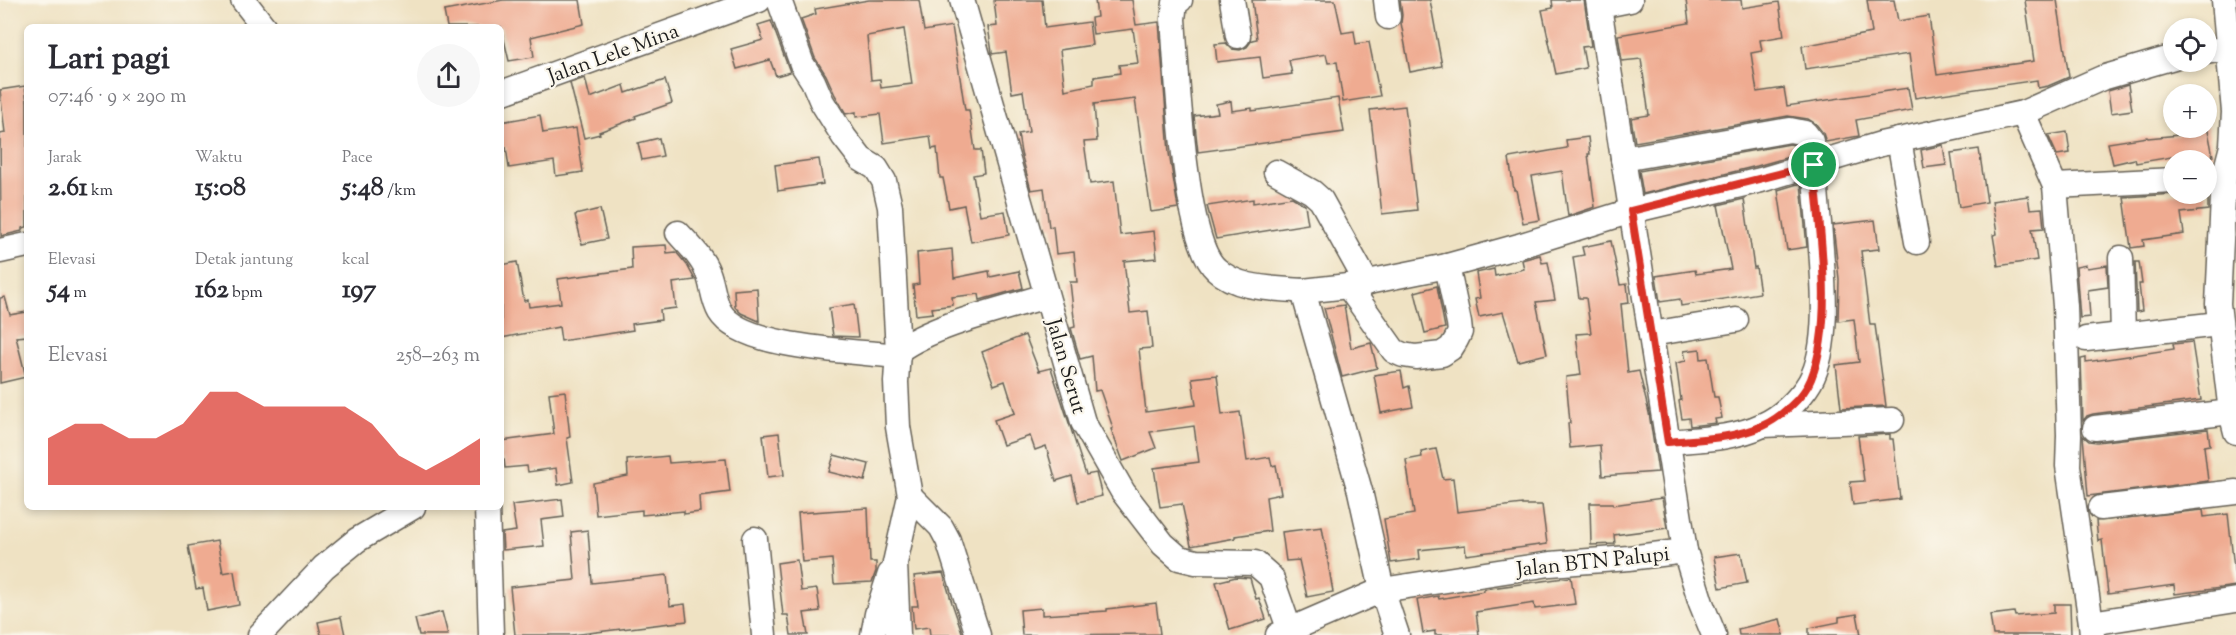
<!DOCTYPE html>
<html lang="id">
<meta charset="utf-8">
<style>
:root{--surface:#fff;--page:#f7f7f7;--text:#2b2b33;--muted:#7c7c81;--accent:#d93025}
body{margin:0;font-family:"Sorts Mill Goudy",serif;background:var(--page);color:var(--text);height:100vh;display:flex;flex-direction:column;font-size:22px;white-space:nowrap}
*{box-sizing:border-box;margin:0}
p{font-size:20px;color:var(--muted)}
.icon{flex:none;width:33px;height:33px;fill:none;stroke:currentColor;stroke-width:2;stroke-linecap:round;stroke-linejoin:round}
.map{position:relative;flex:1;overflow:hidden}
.sheet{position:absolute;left:24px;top:24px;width:480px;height:486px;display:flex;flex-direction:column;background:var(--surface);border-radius:9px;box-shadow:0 3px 9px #0003}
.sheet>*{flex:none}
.buttons{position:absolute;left:2163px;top:18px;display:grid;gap:12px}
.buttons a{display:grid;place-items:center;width:54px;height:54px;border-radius:50%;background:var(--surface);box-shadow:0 3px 9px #0003;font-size:30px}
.pin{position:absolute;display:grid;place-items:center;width:51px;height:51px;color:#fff;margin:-26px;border:3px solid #fff;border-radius:50%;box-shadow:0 2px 6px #0007}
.round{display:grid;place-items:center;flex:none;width:63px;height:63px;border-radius:32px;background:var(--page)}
.headline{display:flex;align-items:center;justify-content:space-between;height:102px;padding:0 24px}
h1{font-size:33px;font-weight:700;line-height:45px}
.figures{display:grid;grid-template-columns:repeat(3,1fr);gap:9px;height:102px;padding:6px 24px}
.figures div{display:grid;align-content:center}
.figures b{font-size:26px;font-weight:700}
.figures small{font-size:16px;font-weight:400}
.figures p{font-size:16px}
.chart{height:168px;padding:12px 24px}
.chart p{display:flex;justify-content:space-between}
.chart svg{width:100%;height:108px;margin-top:6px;fill:var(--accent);opacity:.7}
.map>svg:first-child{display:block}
</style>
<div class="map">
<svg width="2236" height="635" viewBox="0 0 2236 635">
<rect width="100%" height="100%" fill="#fbf7ec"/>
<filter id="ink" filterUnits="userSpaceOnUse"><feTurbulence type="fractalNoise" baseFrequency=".0167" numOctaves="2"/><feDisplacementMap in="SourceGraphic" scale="12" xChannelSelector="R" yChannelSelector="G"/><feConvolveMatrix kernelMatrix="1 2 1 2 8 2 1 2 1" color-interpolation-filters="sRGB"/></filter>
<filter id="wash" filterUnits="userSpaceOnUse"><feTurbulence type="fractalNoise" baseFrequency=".008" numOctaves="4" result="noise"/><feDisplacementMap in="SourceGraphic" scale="24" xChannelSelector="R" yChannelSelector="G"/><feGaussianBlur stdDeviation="1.35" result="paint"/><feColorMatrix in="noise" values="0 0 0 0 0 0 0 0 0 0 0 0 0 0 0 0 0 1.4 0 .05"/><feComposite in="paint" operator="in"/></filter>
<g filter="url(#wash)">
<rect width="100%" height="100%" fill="#efe2c3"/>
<g id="blocks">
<g fill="#efab91" fill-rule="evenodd">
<polygon points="503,0 580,0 584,24 531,37 534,57 509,61 501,27 447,27 444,11"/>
<path d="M869,0H919L924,31L952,26L965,110H969L975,150H981L984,173L973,175L980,215L1005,211L1009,235L971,242L964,205L949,208L943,178H940L937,148L932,149L930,136L884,143L880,114L856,117V112L846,114L835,95L826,75L815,58L801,19L816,14L815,9ZM904,29L912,84L881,88L880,79L871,80L867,36Z"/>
<polygon points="994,0 1042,0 1045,28 1089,22 1092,45 1060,50 1065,90 1094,84 1094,77 1120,73 1119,65 1138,63 1133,29 1093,34 1091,18 1097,17 1095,0 1132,0 1136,25 1159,22 1169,153 1178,208 1151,212 1135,99 1094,104 1097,141 1084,142 1090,184 1114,181 1120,235 1154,231 1157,258 1124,261 1130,313 1148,311 1152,348 1139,349 1146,412 1196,405 1192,378 1217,375 1222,415 1240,412 1247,461 1270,457 1272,466 1276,465 1281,494 1266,497 1270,531 1235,536 1235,538 1191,546 1182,504 1160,507 1154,468 1199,462 1194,426 1150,432 1156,448 1123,461 1111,429 1113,428 1100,390 1095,391 1092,356 1080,359 1071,328 1075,327 1070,282 1077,282 1074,252 1056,254 1053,226 1049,227 1044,188 1031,190 1021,153 1018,134 1029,132 1023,91 1012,93 1006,52 992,54 992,52 988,27 997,26"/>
<polygon points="1252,0 1335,0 1342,33 1354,31 1356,44 1369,42 1380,96 1343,102 1337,62 1328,63 1326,54 1289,60 1292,74 1263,78 1260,57 1217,62 1215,44 1226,43 1232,49 1240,50 1247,47 1252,40 1257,39"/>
<polygon points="1400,0 1430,0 1442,66 1410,72 1401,23 1402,15"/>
<polygon points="1552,0 1584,0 1591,46 1582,47 1586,68 1556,74 1542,10 1553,8"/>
<polygon points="1686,0 1741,0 1742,8 1779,2 1784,36 1760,40 1762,51 1751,53 1757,92 1784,88 1787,106 1908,88 1912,110 1856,120 1859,136 1826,142 1823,133 1816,124 1808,119 1788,116 1635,142 1631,118 1649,115 1641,59 1622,61 1618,35 1689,23"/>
<polygon points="1867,0 1894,0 1898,21 1929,16 1937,75 2034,61 2025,0 2057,0 2069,77 2048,86 2038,88 2037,80 1915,98 1909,54 1805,69 1802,46 1872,33"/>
<polygon points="771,21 790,72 776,76 770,60 737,69 731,49 763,40 758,25"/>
<polygon points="585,78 590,98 624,85 626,93 665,80 672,103 635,116 636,118 599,132 600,134 584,138 570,83"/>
<polygon points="2128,85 2132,110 2111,113 2108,91"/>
<polygon points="25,86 27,102 27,227 22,228 22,231 1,236 0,134 5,133 0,90"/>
<polygon points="1338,98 1344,132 1198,152 1194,116 1218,113 1216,104 1231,101 1232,111 1252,108 1252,111"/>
<polygon points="1405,106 1417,210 1382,214 1370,110"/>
<polygon points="540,115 543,133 576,128 583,172 556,176 554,161 509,168 506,147 501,148 501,122"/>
<polygon points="2207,126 2213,156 2186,160 2184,160 2183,155 2136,163 2135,159 2113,164 2108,143 2147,137 2148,138 2179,135 2178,132"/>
<polygon points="2067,132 2070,153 2057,155 2048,135"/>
<polygon points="1588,137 1590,154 1588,154 1595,207 1568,216 1562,171 1532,176 1540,220 1523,223 1516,190 1514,190 1509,158 1567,148 1566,140"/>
<polygon points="659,138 663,156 642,160 638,143"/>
<polygon points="1790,144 1797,146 1795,147 1796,155 1757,166 1643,194 1639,171"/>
<polygon points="1943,145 1946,165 1924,168 1921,150"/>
<polygon points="1979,149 1987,202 1959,207 1951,153"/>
<polygon points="819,159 823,184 778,191 775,165"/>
<polygon points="1801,183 1807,247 1787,250 1778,190"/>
<polygon points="2177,194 2208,194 2208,210 2181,213 2184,234 2143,240 2144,246 2131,248 2124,197"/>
<polygon points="2028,196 2030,209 2042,208 2044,228 2032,229 2037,260 1998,266 1993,235 1997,234 1992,201"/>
<polygon points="1292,197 1305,205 1308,224 1216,239 1207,206 1253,199 1253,203"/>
<polygon points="1744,199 1754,268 1756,267 1760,293 1681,306 1680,299 1660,302 1656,276 1695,270 1696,274 1731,269 1718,205"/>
<polygon points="600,209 607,239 582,244 575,215"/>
<polygon points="1875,220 1879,249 1861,251 1870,325 1875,325 1886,406 1841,408 1836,365 1859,362 1854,319 1838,321 1839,279 1833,225"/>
<polygon points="1611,241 1620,285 1627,284 1629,303 1621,304 1628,373 1639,371 1649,413 1658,472 1602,476 1600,445 1570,448 1568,423 1570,423 1566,377 1581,375 1576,334 1591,333 1586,298 1579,298 1573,257 1584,255 1582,247"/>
<polygon points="666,245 667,253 676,252 687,265 695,280 673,283 676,308 660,310 661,320 632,324 633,330 561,341 559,327 501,338 501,265 517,262 524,301 528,300 529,307 561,303 558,279 632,269 631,247"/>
<polygon points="952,249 954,278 989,271 990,277 1019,271 1023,288 980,300 979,294 952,297 953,305 932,308 933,313 916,315 913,285 919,284 917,253"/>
<polygon points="1540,255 1542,263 1548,262 1555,300 1536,302 1547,354 1518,361 1503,312 1479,317 1475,299 1480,298 1476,273 1494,269 1495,276 1524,269 1522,260"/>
<polygon points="2135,262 2139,262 2142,284 2139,284 2142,311 2137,312"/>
<polygon points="2086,265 2087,268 2107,265 2108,287 2088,290 2090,317 2080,318 2076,267"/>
<polygon points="1437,286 1445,328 1425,333 1415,292"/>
<polygon points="757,288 759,321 741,313 735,307 734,290"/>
<polygon points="5,297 10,315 27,312 27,336 16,337 26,377 0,383 0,298"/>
<polygon points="854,304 858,337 833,336 829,308"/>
<polygon points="1344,305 1351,348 1371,343 1377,368 1342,377 1324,308"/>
<polygon points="1025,335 1039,371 1051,368 1086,475 1096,473 1102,496 1078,502 1072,476 1056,481 1046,446 1035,450 1030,436 1003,445 994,420 1015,413 1005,381 994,385 982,352"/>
<polygon points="2192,342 2201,400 2093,414 2087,416 2083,421 2081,359 2086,358 2086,362 2121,357 2174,349 2173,344"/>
<polygon points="1700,349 1701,359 1708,358 1714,397 1718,397 1722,418 1715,419 1716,423 1690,426 1689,418 1682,419 1679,401 1681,400 1676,363 1686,361 1684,351"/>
<polygon points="1401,371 1404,388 1409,386 1413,407 1381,413 1374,375"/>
<polygon points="565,391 570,437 567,438 573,482 558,485 556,468 528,472 527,466 505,468 504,459 501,460 501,441 554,434 549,393"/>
<polygon points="2208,429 2210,445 2204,446 2208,481 2088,496 2083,436 2089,441 2097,442"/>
<polygon points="779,433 784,475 768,477 763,435"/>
<polygon points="1890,434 1890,439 1893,439 1900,499 1853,505 1850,482 1864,481 1858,436"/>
<polygon points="1436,449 1443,479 1453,478 1457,512 1522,504 1522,505 1542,505 1547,544 1466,555 1465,545 1419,550 1420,559 1391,563 1384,519 1414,514 1406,460 1422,457 1421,452"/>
<polygon points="834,455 869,464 865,481 829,472"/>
<polygon points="668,456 669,463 726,459 730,492 699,496 700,512 684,514 684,511 642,515 642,510 596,515 593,483 628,476 627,460"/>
<polygon points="1662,498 1667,528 1614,535 1615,544 1591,545 1590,503 1613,503 1613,505"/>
<polygon points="562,499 564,517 541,520 544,546 503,550 502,533 516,531 512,505"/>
<polygon points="868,508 870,562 876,562 876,571 872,582 834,584 832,559 802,562 798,513"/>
<polygon points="2203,510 2204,517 2228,514 2236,586 2175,594 2174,585 2108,594 2102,540 2098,541 2096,521"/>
<polygon points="1322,527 1333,592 1307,597 1299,560 1286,561 1282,532"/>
<polygon points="588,530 592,583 667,575 670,606 685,604 687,621 572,635 515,635 510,587 575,580 571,532"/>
<polygon points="217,541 223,573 234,571 239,605 207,611 203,588 196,589 188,546"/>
<polygon points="1741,553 1747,583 1720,588 1714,557"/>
<polygon points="797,560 801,591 817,589 820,611 804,613 808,635 791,635 788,615 783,615 777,563"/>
<polygon points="943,573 952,603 963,635 930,635 929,627 914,629 912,606 918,606 914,576"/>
<polygon points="1236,577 1250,578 1256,599 1259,598 1266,619 1230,630 1216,582"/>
<polygon points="1571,577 1575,604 1535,609 1534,603 1476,612 1479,635 1435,635 1435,631 1423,633 1417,600 1438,596 1439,599 1484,591 1484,589"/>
<polygon points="1156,603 1160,634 1022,635 1020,610 1042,608 1042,615 1107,611 1107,609"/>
<polygon points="2054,604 2070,604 2071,635 1993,635 1990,615 2014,612 2015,616 2054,613"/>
<polygon points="442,612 448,635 419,635 415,619"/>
<polygon points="1857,614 1861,635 1809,635 1809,628 1839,622 1839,617"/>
<polygon points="341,617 345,635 321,635 318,622"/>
<polygon points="1780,619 1784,635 1739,635 1738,629"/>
</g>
</g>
</g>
<g filter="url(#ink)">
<use href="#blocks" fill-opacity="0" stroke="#666156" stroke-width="1.5"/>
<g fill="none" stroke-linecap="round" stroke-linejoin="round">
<g stroke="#666156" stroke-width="27">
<g id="minor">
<polyline points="243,0 264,27"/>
<polyline points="779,0 802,64 813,81 822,102 844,137 861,159 876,168 884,181 890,207 898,351 896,382 898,427 910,496 895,563 898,635"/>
<polyline points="962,0 1083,422 1123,492 1163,544 1179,558 1196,562 1255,563 1271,577 1290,631"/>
<path d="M1180,0L1175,3L1173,19C1177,67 1183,240 1216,269C1238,290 1275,288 1303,291"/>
<polyline points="1232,0 1238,36"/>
<polyline points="1386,0 1388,17"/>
<polyline points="2224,0 2234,112 2232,146 2224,177 2218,304 2231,412 2236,432"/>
<polyline points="1600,6 1630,0"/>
<polyline points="2206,52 2229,48"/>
<polyline points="501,93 759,0"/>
<polyline points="2023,113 2055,186 2065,306 2069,435 2068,466 2091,623"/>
<polyline points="1899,140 1917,242"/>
<path d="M1623,159L1790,130L1805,133L1811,141C1815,168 1816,196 1819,223C1822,267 1832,343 1810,382C1800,399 1780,418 1763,425C1733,439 1700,439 1668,442"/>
<polyline points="1276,172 1312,192 1321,200 1367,283"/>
<polyline points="2055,186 2174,180"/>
<path d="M678,233C689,245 702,257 708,273C713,286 713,300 720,312C742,349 856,351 898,356"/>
<polyline points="0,251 27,245"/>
<polyline points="2121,258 2123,334"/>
<polyline points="1348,286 1394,351 1403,355 1416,357 1442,354 1451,348 1456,340 1460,332 1459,323 1447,266"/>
<polyline points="1651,334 1736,320"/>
<polyline points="2086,339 2219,324"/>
<path d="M898,351C933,325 1003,309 1046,296"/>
<polyline points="1764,425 1892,420"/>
<polyline points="2095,428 2231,412"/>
<polyline points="910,496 941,527 948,540 978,635"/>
<polyline points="487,507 491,635"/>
<polyline points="2101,508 2236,492"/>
<polyline points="755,539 764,635"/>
<polyline points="1685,551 1701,603 1714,635"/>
<polyline points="260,635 324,567 357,540 413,507"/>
<polyline points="873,635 877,614 890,574"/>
<polyline points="1278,635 1382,590 1550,564 1629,558 1685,551 1598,0"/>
<polyline points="1397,635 1382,590 1360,491 1303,291 1348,286 1447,266 1519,246 1631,211 1761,180 1881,144 2023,113 2102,78 2174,57"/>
<polyline points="2092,635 2091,623 2236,600"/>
</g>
</g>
<use href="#minor" stroke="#fff" stroke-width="24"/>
</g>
</g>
<g fill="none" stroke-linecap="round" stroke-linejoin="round" filter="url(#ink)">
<g stroke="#fff" stroke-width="12">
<path id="route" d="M1814,165C1819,228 1835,320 1811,379C1804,397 1780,418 1762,426C1732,439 1700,439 1668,442L1631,211Z"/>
</g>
<use href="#route" stroke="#d93025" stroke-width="8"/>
</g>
<g text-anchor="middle" stroke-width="4.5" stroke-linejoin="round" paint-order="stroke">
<g font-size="21" fill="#1c1c1c" stroke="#fbf7ec">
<text transform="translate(613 53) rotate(-20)" y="7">Jalan Lele Mina</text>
<text transform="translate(1067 366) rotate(74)" y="7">Jalan Serut</text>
<text transform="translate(1593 561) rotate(-6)" y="7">Jalan BTN Palupi</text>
</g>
</g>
</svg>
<div class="buttons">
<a><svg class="icon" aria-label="locate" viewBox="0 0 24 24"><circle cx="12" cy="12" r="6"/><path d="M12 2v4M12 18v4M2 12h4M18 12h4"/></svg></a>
<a>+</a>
<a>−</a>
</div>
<div class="pin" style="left:1814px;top:165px;background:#1e9e55"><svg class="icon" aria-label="arrive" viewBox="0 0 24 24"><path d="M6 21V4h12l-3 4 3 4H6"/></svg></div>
<section class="sheet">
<div class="headline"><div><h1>Lari pagi</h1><p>07:46 · 9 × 290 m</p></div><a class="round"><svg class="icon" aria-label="share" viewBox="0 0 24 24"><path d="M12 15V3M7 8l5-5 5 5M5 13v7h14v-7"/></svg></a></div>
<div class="figures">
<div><p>Jarak</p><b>2.61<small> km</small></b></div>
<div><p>Waktu</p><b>15:08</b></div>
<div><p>Pace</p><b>5:48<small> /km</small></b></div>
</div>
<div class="figures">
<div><p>Elevasi</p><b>54<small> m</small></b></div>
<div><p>Detak jantung</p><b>162<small> bpm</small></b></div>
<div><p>kcal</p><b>197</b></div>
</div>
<div class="chart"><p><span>Elevasi</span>258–263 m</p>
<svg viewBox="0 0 160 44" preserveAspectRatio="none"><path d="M0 44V25L10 19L20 19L30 25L40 25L50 19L60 6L70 6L80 12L90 12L100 12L110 12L120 19L130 32L140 38L150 32L160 25V44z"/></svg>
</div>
</section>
</div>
